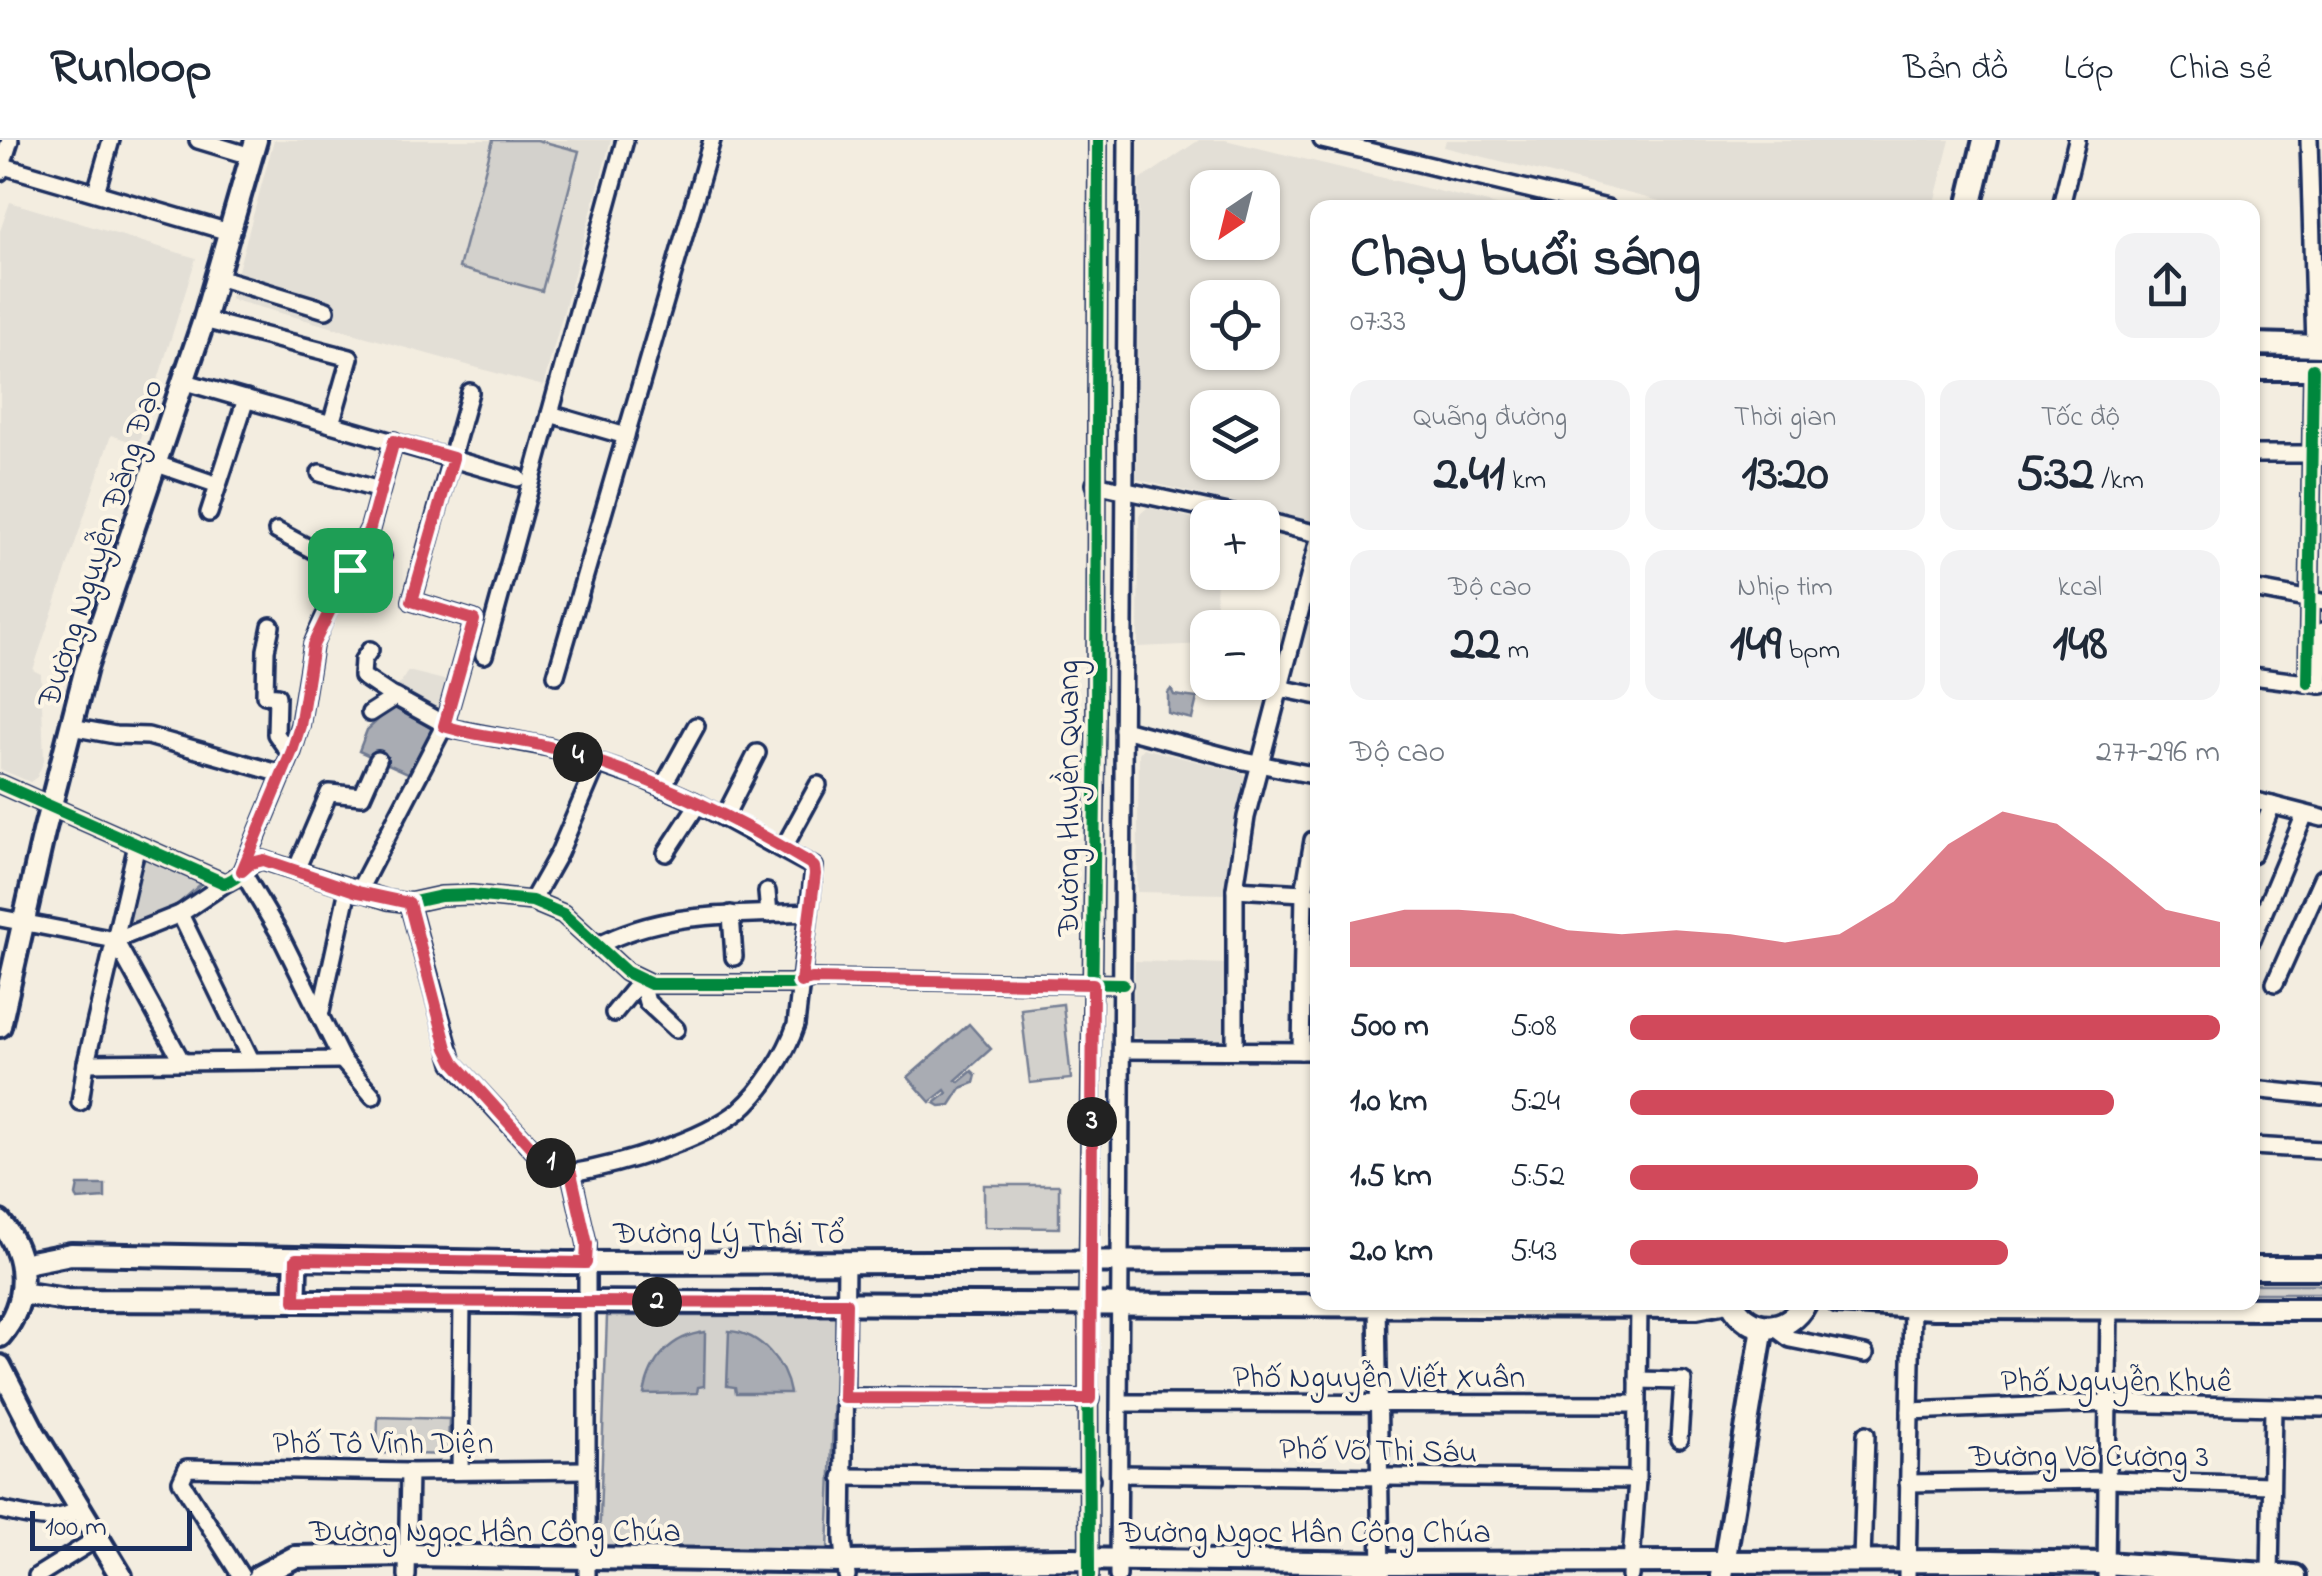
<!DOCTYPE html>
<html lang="vi">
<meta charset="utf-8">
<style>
:root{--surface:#fff;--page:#f2f2f3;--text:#1f2937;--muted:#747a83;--line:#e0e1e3;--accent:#d1495b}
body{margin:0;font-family:"Indie Flower",sans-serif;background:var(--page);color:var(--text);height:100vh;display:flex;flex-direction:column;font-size:38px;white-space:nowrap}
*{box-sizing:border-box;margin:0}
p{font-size:32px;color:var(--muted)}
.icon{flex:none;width:55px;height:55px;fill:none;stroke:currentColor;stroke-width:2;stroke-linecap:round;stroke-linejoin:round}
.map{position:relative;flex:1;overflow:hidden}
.drawer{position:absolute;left:1310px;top:60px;width:950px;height:1110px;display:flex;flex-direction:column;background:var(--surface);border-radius:20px;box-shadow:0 2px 8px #0004}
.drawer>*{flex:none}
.needle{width:65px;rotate:215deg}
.controls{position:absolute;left:1190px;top:30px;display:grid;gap:20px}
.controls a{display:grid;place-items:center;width:90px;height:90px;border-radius:20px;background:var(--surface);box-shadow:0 2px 8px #0004;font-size:50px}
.scale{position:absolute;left:30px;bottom:25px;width:162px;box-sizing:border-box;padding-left:10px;border:5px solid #1b2f5e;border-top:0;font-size:28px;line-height:35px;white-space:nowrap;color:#1b2f5e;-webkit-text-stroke:8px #fcf5e5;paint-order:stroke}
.pin{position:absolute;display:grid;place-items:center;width:85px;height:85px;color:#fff;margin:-42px;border-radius:20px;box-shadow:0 5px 15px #0006}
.km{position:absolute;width:50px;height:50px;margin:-25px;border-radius:50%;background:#222;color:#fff;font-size:28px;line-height:50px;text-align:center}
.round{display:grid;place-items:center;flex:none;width:105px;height:105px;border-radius:20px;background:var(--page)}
.headline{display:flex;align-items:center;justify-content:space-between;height:170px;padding:0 40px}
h1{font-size:55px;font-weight:700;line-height:75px}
.metrics{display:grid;grid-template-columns:repeat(3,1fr);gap:15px;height:170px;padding:10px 40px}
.metrics div{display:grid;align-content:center;border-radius:20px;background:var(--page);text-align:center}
.metrics b{font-size:50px;font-weight:700}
.metrics small{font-size:28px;font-weight:400}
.metrics p{font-size:28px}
.chart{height:280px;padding:20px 40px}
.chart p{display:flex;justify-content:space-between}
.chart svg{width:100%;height:180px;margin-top:10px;fill:var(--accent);opacity:.7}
ul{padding:0 40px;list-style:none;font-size:32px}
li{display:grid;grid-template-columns:160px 120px 1fr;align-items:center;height:75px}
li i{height:25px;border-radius:12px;background:var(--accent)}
header{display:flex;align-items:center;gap:60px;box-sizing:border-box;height:140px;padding:0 50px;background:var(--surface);border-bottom:2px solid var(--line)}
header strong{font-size:48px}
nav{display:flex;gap:55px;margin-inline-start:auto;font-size:35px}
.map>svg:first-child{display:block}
</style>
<header>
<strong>Runloop</strong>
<nav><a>Bản đồ</a><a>Lớp</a><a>Chia sẻ</a></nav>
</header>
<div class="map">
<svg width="2322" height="1436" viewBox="0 0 2322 1436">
<rect width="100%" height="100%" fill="#f3ede0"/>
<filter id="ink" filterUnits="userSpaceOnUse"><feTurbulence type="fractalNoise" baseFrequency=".01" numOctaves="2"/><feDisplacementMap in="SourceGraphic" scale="20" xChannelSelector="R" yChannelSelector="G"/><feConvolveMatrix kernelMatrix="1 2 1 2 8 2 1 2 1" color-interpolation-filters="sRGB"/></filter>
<g filter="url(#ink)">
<g fill="#e3dfd6" fill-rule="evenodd">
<polygon points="274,0 611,0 543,246 230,159"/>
<path d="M1199,0H1225L1505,67L1318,68L1317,383L1136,339L1139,41ZM1208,48H1262V102H1208ZM1208,158H1262V212H1208ZM1208,268H1262V322H1208Z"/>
<polygon points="1446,0 1950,0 1933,67 1687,68 1444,7"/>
<polygon points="10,62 196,118 138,304 111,295 33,530 41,534 44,621 37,637 30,642 0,629 0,91"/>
<polygon points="1148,367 1207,382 1208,432 1217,433 1217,437 1215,487 1208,488 1207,504 1138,507 1139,375"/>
<polygon points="408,531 452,542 442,579 394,553"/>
<polygon points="1143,608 1243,633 1245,637 1228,716 1225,754 1137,752 1139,613"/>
<polygon points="1135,821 1226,824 1228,896 1222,902 1139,900 1132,895"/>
</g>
<g fill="#d3d1cc" stroke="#778095" stroke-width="2.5">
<polygon points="493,0 537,0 579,11 542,151 459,128"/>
<polygon points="145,717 202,743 175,767 134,787 125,780"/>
<polygon points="1063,864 1071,939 1030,943 1021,869"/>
<polygon points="984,1045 1059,1045 1059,1088 984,1087"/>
<polygon points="2253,1144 2316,1144 2322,1145 2322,1153 2253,1153"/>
<polygon points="567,1169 568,1176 564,1177 468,1173 468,1170"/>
<polygon points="607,1176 837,1176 828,1410 599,1406"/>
<polygon points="378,1277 449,1279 448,1315 377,1313"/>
</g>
<g fill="#a9acb3" stroke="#707a91" stroke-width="2.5">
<polygon points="1171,549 1174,555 1197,558 1192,579 1168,573 1168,553"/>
<polygon points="395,564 435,591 410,634 359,611 367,590"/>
<polygon points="969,884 991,909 956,940 959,942 972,931 976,935 974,943 961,948 950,965 940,966 935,963 947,953 945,950 930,962 908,937"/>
<polygon points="78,1045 105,1045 105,1058 78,1060 76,1055"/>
<path d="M729,1191C761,1193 785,1223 790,1253H736L735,1247L727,1246Z"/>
<path d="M705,1192L704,1246L698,1247L697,1253L644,1254C650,1220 671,1196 705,1192Z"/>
</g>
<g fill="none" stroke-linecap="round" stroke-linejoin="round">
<g stroke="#1b2f5e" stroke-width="22">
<g id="minor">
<polyline points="198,0 251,16"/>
<polyline points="1322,0 1607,68"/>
<polyline points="2309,0 2315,206"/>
<polyline points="0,25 229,92"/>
<polyline points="0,32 10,0"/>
<polyline points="96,52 111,0"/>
<polyline points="2062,62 2077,0"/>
<polyline points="217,137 326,170"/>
<polyline points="204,180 350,218 331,284"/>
<polyline points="182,241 518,338"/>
<polyline points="550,274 626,296"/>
<polyline points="2252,314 2318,314"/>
<polyline points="154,323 218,345"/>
<polyline points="320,333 379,350"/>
<polyline points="1095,344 1251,378"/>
<polyline points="209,373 246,259"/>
<polyline points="1262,380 1318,394"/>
<polyline points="277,391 350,430"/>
<polyline points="361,408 382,416"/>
<polyline points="2252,449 2322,462"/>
<polyline points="271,486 266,510 265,555 277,556 276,594 290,614"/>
<polyline points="370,510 363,520 362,536 392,556"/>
<polyline points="484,515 625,0"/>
<polyline points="556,535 712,0"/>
<polyline points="2252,536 2322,545"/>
<polyline points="2308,543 2313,229"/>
<polyline points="2320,545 2322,491"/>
<polyline points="1279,548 1318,556"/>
<path d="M370,573L395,557L453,589L549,607L639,637L693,661L814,727L796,885C786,914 763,950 740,970C702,1001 619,1025 571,1033"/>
<polyline points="71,587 115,595 148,596 282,634"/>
<polyline points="1123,589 1244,621 1318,636"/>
<path d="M0,644L224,743C240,740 246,721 263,720L388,760L409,763L441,756L472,755L532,761L563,774L626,832L651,844H791L812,839L1123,844"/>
<polyline points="662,648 696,586"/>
<polyline points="2252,660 2322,678"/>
<polyline points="724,678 757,613"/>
<polyline points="137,705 86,923 342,920 279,793 242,731 292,611 300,585 313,505 324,478 370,388 394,301"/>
<polyline points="783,709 818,645"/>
<polyline points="666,713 698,664"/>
<polyline points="2252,715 2272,665"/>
<polyline points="296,730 329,653 362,656 378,620"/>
<polyline points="1235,749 1304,753 1318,758"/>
<polyline points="358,752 444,586 474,480 412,461 470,252"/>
<polyline points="767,752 769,774"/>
<polyline points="532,761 559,713 597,624"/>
<polyline points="409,763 453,923 539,1016 571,1033"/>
<polyline points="180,774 251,920"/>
<polyline points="731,774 734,817"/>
<polyline points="0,778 115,800 180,774 226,743"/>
<polyline points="115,800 181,920"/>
<polyline points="2252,800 2305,674"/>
<path d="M597,806C664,770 735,776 809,772"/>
<polyline points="641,840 647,862 676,889"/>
<polyline points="2275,843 2322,738"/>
<polyline points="614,873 641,840"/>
<polyline points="320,876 348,749"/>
<polyline points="1235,909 1235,749 1246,677 1318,403"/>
<polyline points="1123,910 1318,911"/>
<polyline points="1301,911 1304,753 1313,700"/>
<polyline points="342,920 373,956"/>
<polyline points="2252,949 2322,956"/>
<polyline points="80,962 86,923"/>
<polyline points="2252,1006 2322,1010"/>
<polyline points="571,1033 587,1104 587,1436"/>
<polyline points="846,1122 843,1400 847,1436"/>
<polyline points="1377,1162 1381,1436"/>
<polyline points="1774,1187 1790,1199 1865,1214"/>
<polyline points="1638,1240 1683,1241 1679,1299"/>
<polyline points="844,1257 1090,1259"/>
<polyline points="1120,1263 1638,1264"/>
<polyline points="1910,1271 2109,1263 2322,1268"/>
<polyline points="460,1331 462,1162"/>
<polyline points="1119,1334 1637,1340"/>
<polyline points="842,1337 1091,1339"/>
<polyline points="1908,1343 2109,1340 2269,1345"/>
<path d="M0,1370C29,1376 54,1386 80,1368"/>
<polyline points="1862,1421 1866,1294"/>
<polyline points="37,1436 98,1398"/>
<polyline points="241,1436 181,1341 187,1328 409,1332 587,1330"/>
<polyline points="407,1436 409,1332"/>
<polyline points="1089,1436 1088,1165 1096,580 1098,0"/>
<polyline points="1118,1436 1127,0"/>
<polyline points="1630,1436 1637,1340 1639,1166"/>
<polyline points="1907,1436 1912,1167"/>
<polyline points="2106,1436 2109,1162"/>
<polyline points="2270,1436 2273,1267"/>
</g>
</g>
<g stroke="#1b2f5e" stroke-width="28">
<g id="major">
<polyline points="2252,204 2322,206"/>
<polyline points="2252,229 2322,229"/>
<polyline points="0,886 44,692 86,528 204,180 256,0"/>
<path d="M0,1082C29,1116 29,1162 0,1196"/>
<polyline points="21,1124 71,1114 566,1123 1318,1121"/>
<polyline points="2252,1128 2322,1128"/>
<polyline points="21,1153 66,1160 1697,1167 1723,1162"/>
<polyline points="295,1161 296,1119"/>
<polyline points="1838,1162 1933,1168 2322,1169"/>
<polyline points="0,1226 35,1294 121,1436"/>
<polyline points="259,1436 295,1417 407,1415 845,1422 1066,1419 1394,1423 1991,1421 2105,1423 2295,1436"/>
<polyline points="1722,1436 1763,1187"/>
</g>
</g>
<g stroke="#1b2f5e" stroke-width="30">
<g id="highway">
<polyline points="1969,68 1985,0"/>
<path d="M1732,1162C1749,1195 1788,1195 1805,1162"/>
</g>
</g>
<use href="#minor" stroke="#fcf5e5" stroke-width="15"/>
<use href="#major" stroke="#fcf5e5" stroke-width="20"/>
<use href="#highway" stroke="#fcf5e5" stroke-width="22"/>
<g stroke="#fcf5e5" stroke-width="19">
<g id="cycleway">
<polyline points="2308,543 2313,229"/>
<path d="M0,644L224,743C240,740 246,721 263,720L388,760L409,763L441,756L472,755L532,761L563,774L626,832L651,844H791L812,839L1123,844"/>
<polyline points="1089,1436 1088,1165 1096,580 1098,0"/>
</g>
</g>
<use href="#cycleway" stroke="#00873e" stroke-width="12"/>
</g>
</g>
<g fill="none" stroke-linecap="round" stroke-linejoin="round" filter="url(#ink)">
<g stroke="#fff" stroke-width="20">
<path id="route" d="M394,301L453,318L412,461L474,480L444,586C478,597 515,598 549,607C639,631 728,674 808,722L814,727L815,734L801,842L812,839L1093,844L1090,1259L844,1258L846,1163L295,1161L296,1119L586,1123L587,1104L571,1033L539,1016L454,922L447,908L409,763L358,752L264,720L251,723L242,731L292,611L300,586L313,505L370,388Z"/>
</g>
<use href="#route" stroke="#d1495b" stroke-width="12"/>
</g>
<g text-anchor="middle" stroke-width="8" stroke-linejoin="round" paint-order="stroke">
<g font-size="32" fill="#1b2f5e" stroke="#fcf5e5">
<text transform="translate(99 403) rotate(-72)" y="11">Đường Nguyễn Đăng Đạo</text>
<text transform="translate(1067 658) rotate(-90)" y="11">Đường Huyền Quang</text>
<text x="729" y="1103">Đường Lý Thái Tổ</text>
<text x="1379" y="1247">Phố Nguyễn Viết Xuân</text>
<text x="2116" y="1251">Phố Nguyễn Khuê</text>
<text x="383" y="1313">Phố Tô Vĩnh Diện</text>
<text transform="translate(1378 1309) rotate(1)" y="11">Phố Võ Thị Sáu</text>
<text x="2089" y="1326">Đường Võ Cường 3</text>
<text x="495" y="1401">Đường Ngọc Hân Công Chúa</text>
<text x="1305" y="1402">Đường Ngọc Hân Công Chúa</text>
</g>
</g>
</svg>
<div class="controls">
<a><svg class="needle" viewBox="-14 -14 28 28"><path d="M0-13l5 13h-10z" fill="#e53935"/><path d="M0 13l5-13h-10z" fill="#747a83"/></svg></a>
<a><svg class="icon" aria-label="locate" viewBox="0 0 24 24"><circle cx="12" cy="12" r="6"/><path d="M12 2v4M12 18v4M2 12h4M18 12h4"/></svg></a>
<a><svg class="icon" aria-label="layers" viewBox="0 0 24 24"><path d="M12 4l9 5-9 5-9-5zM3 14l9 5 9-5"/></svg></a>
<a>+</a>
<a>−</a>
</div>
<div class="scale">100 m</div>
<div class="pin" style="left:350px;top:430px;background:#1e9e55"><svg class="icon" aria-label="arrive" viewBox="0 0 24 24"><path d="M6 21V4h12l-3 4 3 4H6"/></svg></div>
<b class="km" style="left:551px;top:1023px">1</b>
<b class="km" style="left:657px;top:1162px">2</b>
<b class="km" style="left:1092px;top:982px">3</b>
<b class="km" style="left:578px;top:617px">4</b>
<section class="drawer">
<div class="headline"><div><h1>Chạy buổi sáng</h1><p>07:33</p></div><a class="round"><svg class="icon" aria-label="share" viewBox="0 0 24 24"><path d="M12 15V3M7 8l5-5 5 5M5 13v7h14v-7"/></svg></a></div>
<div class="metrics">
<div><p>Quãng đường</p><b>2.41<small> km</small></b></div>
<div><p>Thời gian</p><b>13:20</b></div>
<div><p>Tốc độ</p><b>5:32<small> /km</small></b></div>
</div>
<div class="metrics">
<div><p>Độ cao</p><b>22<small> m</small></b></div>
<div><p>Nhịp tim</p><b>149<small> bpm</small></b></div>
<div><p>kcal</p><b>148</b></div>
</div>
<div class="chart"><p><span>Độ cao</span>277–296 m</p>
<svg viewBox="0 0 160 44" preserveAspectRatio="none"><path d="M0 44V33L10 30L20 30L30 31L40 35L50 36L60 35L70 36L80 38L90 36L100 28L110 14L120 6L130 9L140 19L150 30L160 33V44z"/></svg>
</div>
<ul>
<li><b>500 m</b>5:08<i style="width:100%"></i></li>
<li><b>1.0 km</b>5:24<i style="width:82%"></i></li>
<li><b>1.5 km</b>5:52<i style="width:59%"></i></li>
<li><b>2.0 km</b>5:43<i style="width:64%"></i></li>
</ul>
</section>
</div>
